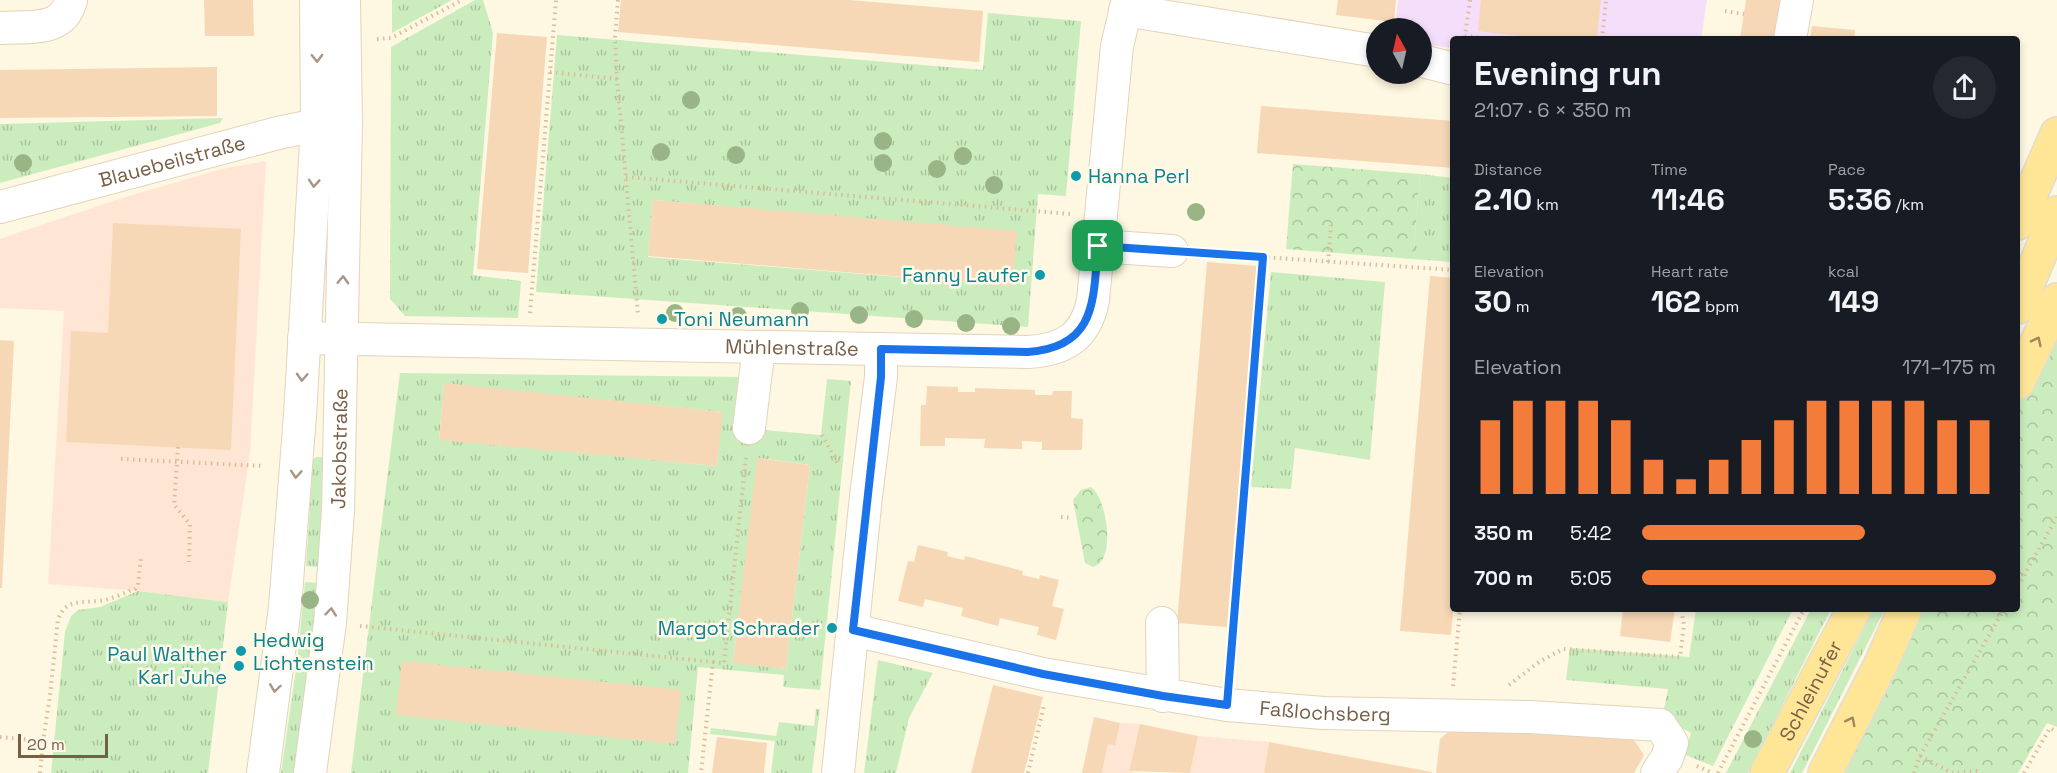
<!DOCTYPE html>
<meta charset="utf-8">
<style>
:root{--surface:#171b24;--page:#242831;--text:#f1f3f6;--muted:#9ea1a6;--accent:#f47c3a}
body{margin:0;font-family:"Space Grotesk",sans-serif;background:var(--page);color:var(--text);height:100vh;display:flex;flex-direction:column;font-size:22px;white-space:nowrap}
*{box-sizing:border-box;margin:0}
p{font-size:20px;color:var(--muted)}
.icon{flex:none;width:33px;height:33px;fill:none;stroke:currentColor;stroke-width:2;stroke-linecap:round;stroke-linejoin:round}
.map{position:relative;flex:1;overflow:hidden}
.side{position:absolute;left:1450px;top:36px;width:570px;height:576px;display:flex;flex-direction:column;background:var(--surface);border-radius:6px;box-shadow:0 3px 9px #0003}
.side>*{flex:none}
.needle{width:39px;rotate:352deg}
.fabs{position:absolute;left:1366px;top:18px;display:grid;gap:12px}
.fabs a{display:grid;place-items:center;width:66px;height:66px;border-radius:50%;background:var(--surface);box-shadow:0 3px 9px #0003;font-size:30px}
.scale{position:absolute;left:18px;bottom:15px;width:90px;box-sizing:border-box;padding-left:6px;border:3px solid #785e45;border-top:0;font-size:16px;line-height:21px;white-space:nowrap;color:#785e45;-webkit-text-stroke:4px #fff9e9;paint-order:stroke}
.pin{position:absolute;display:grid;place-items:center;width:51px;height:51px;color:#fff;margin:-26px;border-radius:12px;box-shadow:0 3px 9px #0006}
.round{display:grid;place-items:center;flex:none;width:63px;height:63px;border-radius:32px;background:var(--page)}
.summary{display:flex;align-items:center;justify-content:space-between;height:102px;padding:0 24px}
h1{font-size:33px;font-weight:700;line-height:45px}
.figures{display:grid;grid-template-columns:repeat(3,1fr);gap:9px;height:102px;padding:6px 24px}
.figures div{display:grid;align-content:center}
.figures b{font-size:30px;font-weight:700}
.figures small{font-size:16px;font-weight:400}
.figures p{font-size:16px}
.chart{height:168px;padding:12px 24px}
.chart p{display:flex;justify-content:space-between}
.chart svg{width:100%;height:108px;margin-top:6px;stroke:var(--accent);stroke-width:6}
ul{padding:0 24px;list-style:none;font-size:20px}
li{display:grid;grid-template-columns:96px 72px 1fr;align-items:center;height:45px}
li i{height:15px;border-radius:8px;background:var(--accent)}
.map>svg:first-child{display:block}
</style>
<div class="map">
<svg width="2057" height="773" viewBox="0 0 2057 773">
<defs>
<pattern id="grass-tufts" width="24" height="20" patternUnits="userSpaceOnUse" patternTransform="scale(1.5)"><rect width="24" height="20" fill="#cbedbe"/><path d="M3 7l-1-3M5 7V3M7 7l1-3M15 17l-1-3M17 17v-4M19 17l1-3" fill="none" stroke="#aac39c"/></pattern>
<pattern id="park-crowns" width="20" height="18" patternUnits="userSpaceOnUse" patternTransform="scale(1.5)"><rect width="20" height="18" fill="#cbedbe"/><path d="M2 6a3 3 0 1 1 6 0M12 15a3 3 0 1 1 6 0" fill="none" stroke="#aac39c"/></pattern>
</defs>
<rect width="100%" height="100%" fill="#fef7e1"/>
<g fill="#ffe6d4">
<polygon points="266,161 250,453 228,602 138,591 48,584 64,311 0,308 0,239 125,197 222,169"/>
<polygon points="1120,723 1140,724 1129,771 1137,773 1102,773 1108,744 1114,746"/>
<polygon points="1198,736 1269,742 1264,773 1190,773"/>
</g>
<polygon fill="#f4defa" points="1398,0 1707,0 1701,39 1454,39 1453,48 1422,44 1422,28 1395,28"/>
<g fill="url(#grass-tufts)" fill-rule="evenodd">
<polygon points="392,0 452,0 392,33"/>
<polygon points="475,0 483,0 493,33 473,275 521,281 518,318 405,316 390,299 391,47"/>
<path d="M988,13L1081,21L1066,196L1038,194L1028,327L536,292L557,35L983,70ZM653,200L874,220L1013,286L648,257Z"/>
<polygon points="223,118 220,123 0,183 0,124"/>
<polygon points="1420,174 1453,178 1453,262 1413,259"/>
<polygon points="1271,272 1385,282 1370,460 1295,448 1291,489 1251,487"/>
<path d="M400,373L749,377L744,428L821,435L827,379L851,381L820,690L783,687L784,675L698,667L688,773H351ZM444,384L722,412L717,466L439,439ZM758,458L810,465L786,669L733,662Z"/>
<polygon points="316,457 321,457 324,461 319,567 306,566 313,460"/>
<polygon points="305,582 318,583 295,773 281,773 297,662"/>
<polygon points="138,591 228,602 208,773 51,773 65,632 71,616 78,610 100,607"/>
<polygon points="1696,609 1793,609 1713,766 1685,755 1691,733 1671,722 1663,714 1668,689 1566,680 1570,648 1689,657"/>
<polygon points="1811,609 1831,609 1748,773 1726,773"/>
<polygon points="1874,609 1885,609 1802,773 1790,773"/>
<polygon points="878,660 933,673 909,718 896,773 864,773"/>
<polygon points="816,709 820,709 812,773 771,773 775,741 710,734 711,728 776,736 779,722 814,726"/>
</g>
<g fill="url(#park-crowns)">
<polygon points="1293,164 1420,174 1413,259 1286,249"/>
<polygon points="2057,318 2057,727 2047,723 2018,773 1836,773 1921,609 2018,609 2018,402"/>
<path d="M1091,487C1108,500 1116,562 1093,567L1085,563L1073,500L1081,490Z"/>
</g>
<g fill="#f6d8b6">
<polygon points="204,0 253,0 254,36 205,36"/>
<polygon points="621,0 849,0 983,11 979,62 618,32"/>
<polygon points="1338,0 1396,0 1394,22 1336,15"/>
<polygon points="1481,0 1601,0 1597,39 1545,39 1478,31"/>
<polygon points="1746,0 1784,0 1777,39 1740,39"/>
<polygon points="1812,26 1855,30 1854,39 1810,39"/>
<polygon points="497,33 547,37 528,273 477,269"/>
<polygon points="217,67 217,116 0,118 0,70"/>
<polygon points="1261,106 1454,121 1454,168 1257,153"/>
<polygon points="653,200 1017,231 1013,286 648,256"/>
<polygon points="113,223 241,229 231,450 66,442 71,331 108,333"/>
<polygon points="1207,262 1257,266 1227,627 1177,623"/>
<polygon points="1430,276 1454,278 1454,601 1451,635 1400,631"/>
<polygon points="0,340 14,341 2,588 0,588"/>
<polygon points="444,383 723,412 717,466 439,440"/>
<polygon points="927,386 958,387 958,392 975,392 975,388 1035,390 1035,395 1052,395 1053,391 1072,391 1071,418 1083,419 1082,450 1042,450 1042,442 1022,441 1022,449 984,448 985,439 945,438 945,446 920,446 921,405 926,405"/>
<polygon points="757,458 810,465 786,669 733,663"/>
<polygon points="918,545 948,552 947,556 955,558 964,560 965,556 1023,571 1022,575 1039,579 1040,575 1059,580 1052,606 1064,609 1056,640 1037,635 1039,627 1000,618 998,626 961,616 963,608 925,599 923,607 898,601 908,561 914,562"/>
<polygon points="1623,609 1675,609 1670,642 1620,636"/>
<polygon points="402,661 681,690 675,744 396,715"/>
<polygon points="993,685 1043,697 1024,773 971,773"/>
<polygon points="1094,717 1120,723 1115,746 1108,744 1102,773 1082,773"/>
<polygon points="1140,724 1198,736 1190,773 1129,771"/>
<polygon points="1452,729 1632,737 1644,755 1634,773 1436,773 1440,739"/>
<polygon points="717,737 767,743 764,773 712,773"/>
<polygon points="1269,742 1432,772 1432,773 1264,773"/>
</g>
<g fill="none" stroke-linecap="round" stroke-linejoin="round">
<g stroke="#e3d3bc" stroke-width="34">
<g id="minor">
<polyline points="1125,10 1377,51"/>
<path d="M0,28C29,26 63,33 71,0"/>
<polyline points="1790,39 1797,0"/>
<polyline points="1422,61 1454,69"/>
<path id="s1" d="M0,207L278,133L317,125L339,124"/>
<polyline points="1098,246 1172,251"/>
<path id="s2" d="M304,338L1028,352C1064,350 1086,337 1093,300L1117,46L1128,0"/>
<polyline points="749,428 759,347"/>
<polyline points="1162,623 1163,696"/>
<path id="s3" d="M853,630L1043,674L1227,705L1323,713L1530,717L1660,725L1672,743L1667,758L1657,773"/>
<polyline points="263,773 285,607 300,415 317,125 316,0"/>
<path id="s4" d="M310,773L330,623L338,511L346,124L344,0"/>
<polyline points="838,773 866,496 881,377 881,349"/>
</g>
</g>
<g stroke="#e1dcd6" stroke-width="36">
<g id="major">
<polyline points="2018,223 2057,134"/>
<polyline points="2018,307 2057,213"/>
<polyline points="2018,382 2057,300"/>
<path id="s5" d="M1767,773L1854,609"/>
<polyline points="1825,773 1881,664 1905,609"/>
</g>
</g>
<g stroke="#dbbb99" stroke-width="4" stroke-dasharray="1.5 4.5" stroke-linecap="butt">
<polyline points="618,0 615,37 617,79 638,314"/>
<polyline points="1470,0 1465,36 1493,39"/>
<polyline points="1725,11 1744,14"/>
<polyline points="377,39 391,38 462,0"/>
<polyline points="1602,39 1606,0"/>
<polyline points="550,72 617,79"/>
<polyline points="626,177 1071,214"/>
<polyline points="1202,253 1454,270"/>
<polyline points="1328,262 1331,225"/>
<polyline points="530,313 556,0"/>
<polyline points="822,435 838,464"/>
<polyline points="178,447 174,505 190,524 189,562"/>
<polyline points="121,459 263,466"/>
<polyline points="1061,517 1073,518"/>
<polyline points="2018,586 2057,517"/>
<polyline points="360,626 713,662 701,773"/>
<polyline points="713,662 724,663 746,457"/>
<polyline points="1229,675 1263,257"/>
<polyline points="1509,685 1539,662 1563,649 1680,657 1684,625 1681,609"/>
<polyline points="1453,686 1460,609"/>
<path d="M0,737L43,741L50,696L58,619C66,599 80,603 98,601C111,600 123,593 135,589L138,585L141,557"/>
<polyline points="1920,756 1952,773 1977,771 1980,773"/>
<polyline points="1697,766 1712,773"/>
<polyline points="40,773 43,741"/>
<polyline points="1028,773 1044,705"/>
<polyline points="1718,773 1804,609"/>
<polyline points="1914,773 1920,756 2004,609"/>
<polyline points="2024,773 2050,728 2057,732"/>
</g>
<use href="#minor" stroke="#fff" stroke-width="32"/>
<use href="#major" stroke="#ffe697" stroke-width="33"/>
</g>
<g fill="#99b586">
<circle cx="691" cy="100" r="9"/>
<circle cx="883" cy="141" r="9"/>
<circle cx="661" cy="152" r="9"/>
<circle cx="736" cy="155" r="9"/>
<circle cx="963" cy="156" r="9"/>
<circle cx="23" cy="163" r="9"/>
<circle cx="883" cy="163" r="9"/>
<circle cx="937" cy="169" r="9"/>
<circle cx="994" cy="185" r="9"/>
<circle cx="1196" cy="212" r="9"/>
<circle cx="800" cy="311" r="9"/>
<circle cx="675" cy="313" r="9"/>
<circle cx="859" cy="315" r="9"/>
<circle cx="738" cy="316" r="9"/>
<circle cx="914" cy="319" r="9"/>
<circle cx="966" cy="323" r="9"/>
<circle cx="1011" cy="326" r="9"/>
<circle cx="310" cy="600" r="9"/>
<circle cx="1753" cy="739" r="9"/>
</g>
<defs><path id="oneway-chevron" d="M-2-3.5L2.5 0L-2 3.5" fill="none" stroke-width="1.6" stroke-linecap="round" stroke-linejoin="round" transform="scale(1.5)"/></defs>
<g stroke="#a79686">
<use href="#oneway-chevron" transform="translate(317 58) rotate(89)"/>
<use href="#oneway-chevron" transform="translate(314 183) rotate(94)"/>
<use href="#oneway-chevron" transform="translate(343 280) rotate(-88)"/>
<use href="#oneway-chevron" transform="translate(302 377) rotate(93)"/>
<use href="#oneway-chevron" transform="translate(296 474) rotate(94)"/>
<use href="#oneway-chevron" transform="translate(331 612) rotate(-84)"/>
<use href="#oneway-chevron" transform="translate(275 688) rotate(98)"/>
</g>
<g stroke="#a0875e">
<use href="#oneway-chevron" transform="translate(2037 341) rotate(-64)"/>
<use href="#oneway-chevron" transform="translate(1851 721) rotate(-63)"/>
</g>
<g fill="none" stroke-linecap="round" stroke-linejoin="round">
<g stroke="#fff" stroke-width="12">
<path id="route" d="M1098,246L1263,257L1227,705L1163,696L1043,674L853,630L881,377V349L1028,352C1097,347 1093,300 1098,246Z"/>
</g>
<use href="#route" stroke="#1a73e8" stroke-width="8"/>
</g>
<g fill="#0f9aa8" stroke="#fff9e9" stroke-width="2">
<circle cx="1076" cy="176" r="6"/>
<circle cx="1040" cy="275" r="6"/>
<circle cx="662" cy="319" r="6"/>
<circle cx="832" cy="628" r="6"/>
<circle cx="241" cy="651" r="6"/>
<circle cx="239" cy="666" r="6"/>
</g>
<g text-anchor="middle" stroke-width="5" stroke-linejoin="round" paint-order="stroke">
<g font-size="20" fill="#785e45" stroke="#fff9e9">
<text dy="7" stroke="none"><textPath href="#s1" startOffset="178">Blauebeilstraße</textPath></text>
<text dy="7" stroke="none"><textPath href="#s2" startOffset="488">Mühlenstraße</textPath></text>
<text dy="7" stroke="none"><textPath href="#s4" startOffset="326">Jakobstraße</textPath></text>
<text dy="7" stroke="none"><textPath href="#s5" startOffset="93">Schleinufer</textPath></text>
<text dy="7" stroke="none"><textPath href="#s3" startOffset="480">Faßlochsberg</textPath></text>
</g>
<g font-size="20" fill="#0d838f" stroke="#fff9e9" text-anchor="start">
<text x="1088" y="183">Hanna Perl</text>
<text x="1028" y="282" text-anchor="end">Fanny Laufer</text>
<text x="674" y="326">Toni Neumann</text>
<text x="820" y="635" text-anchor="end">Margot Schrader</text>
<text x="253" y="647">Hedwig<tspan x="253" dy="23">Lichtenstein</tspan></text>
<text x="227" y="661" text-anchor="end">Paul Walther<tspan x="227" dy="23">Karl Juhe</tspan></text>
</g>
</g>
</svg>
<div class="fabs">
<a><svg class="needle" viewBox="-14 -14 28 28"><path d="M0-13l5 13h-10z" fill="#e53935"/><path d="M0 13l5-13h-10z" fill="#9ea1a6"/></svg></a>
</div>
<div class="scale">20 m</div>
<div class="pin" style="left:1098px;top:246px;background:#1e9e55"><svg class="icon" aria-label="arrive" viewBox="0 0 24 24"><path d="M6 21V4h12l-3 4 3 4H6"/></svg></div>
<section class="side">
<div class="summary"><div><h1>Evening run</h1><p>21:07 · 6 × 350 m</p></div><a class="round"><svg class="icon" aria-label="share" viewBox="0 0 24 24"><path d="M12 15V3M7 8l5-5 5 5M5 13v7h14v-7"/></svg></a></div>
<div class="figures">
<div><p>Distance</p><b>2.10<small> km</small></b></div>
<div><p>Time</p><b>11:46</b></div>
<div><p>Pace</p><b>5:36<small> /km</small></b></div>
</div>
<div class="figures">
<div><p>Elevation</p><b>30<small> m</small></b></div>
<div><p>Heart rate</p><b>162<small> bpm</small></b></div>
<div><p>kcal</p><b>149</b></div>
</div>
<div class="chart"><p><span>Elevation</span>171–175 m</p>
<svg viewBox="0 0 160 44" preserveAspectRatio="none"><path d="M5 44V14M15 44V6M25 44V6M35 44V6M45 44V14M55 44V30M65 44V38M75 44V30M85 44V22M95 44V14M105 44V6M115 44V6M125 44V6M135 44V6M145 44V14M155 44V14"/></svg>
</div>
<ul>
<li><b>350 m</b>5:42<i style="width:63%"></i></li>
<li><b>700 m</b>5:05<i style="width:100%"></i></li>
</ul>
</section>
</div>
